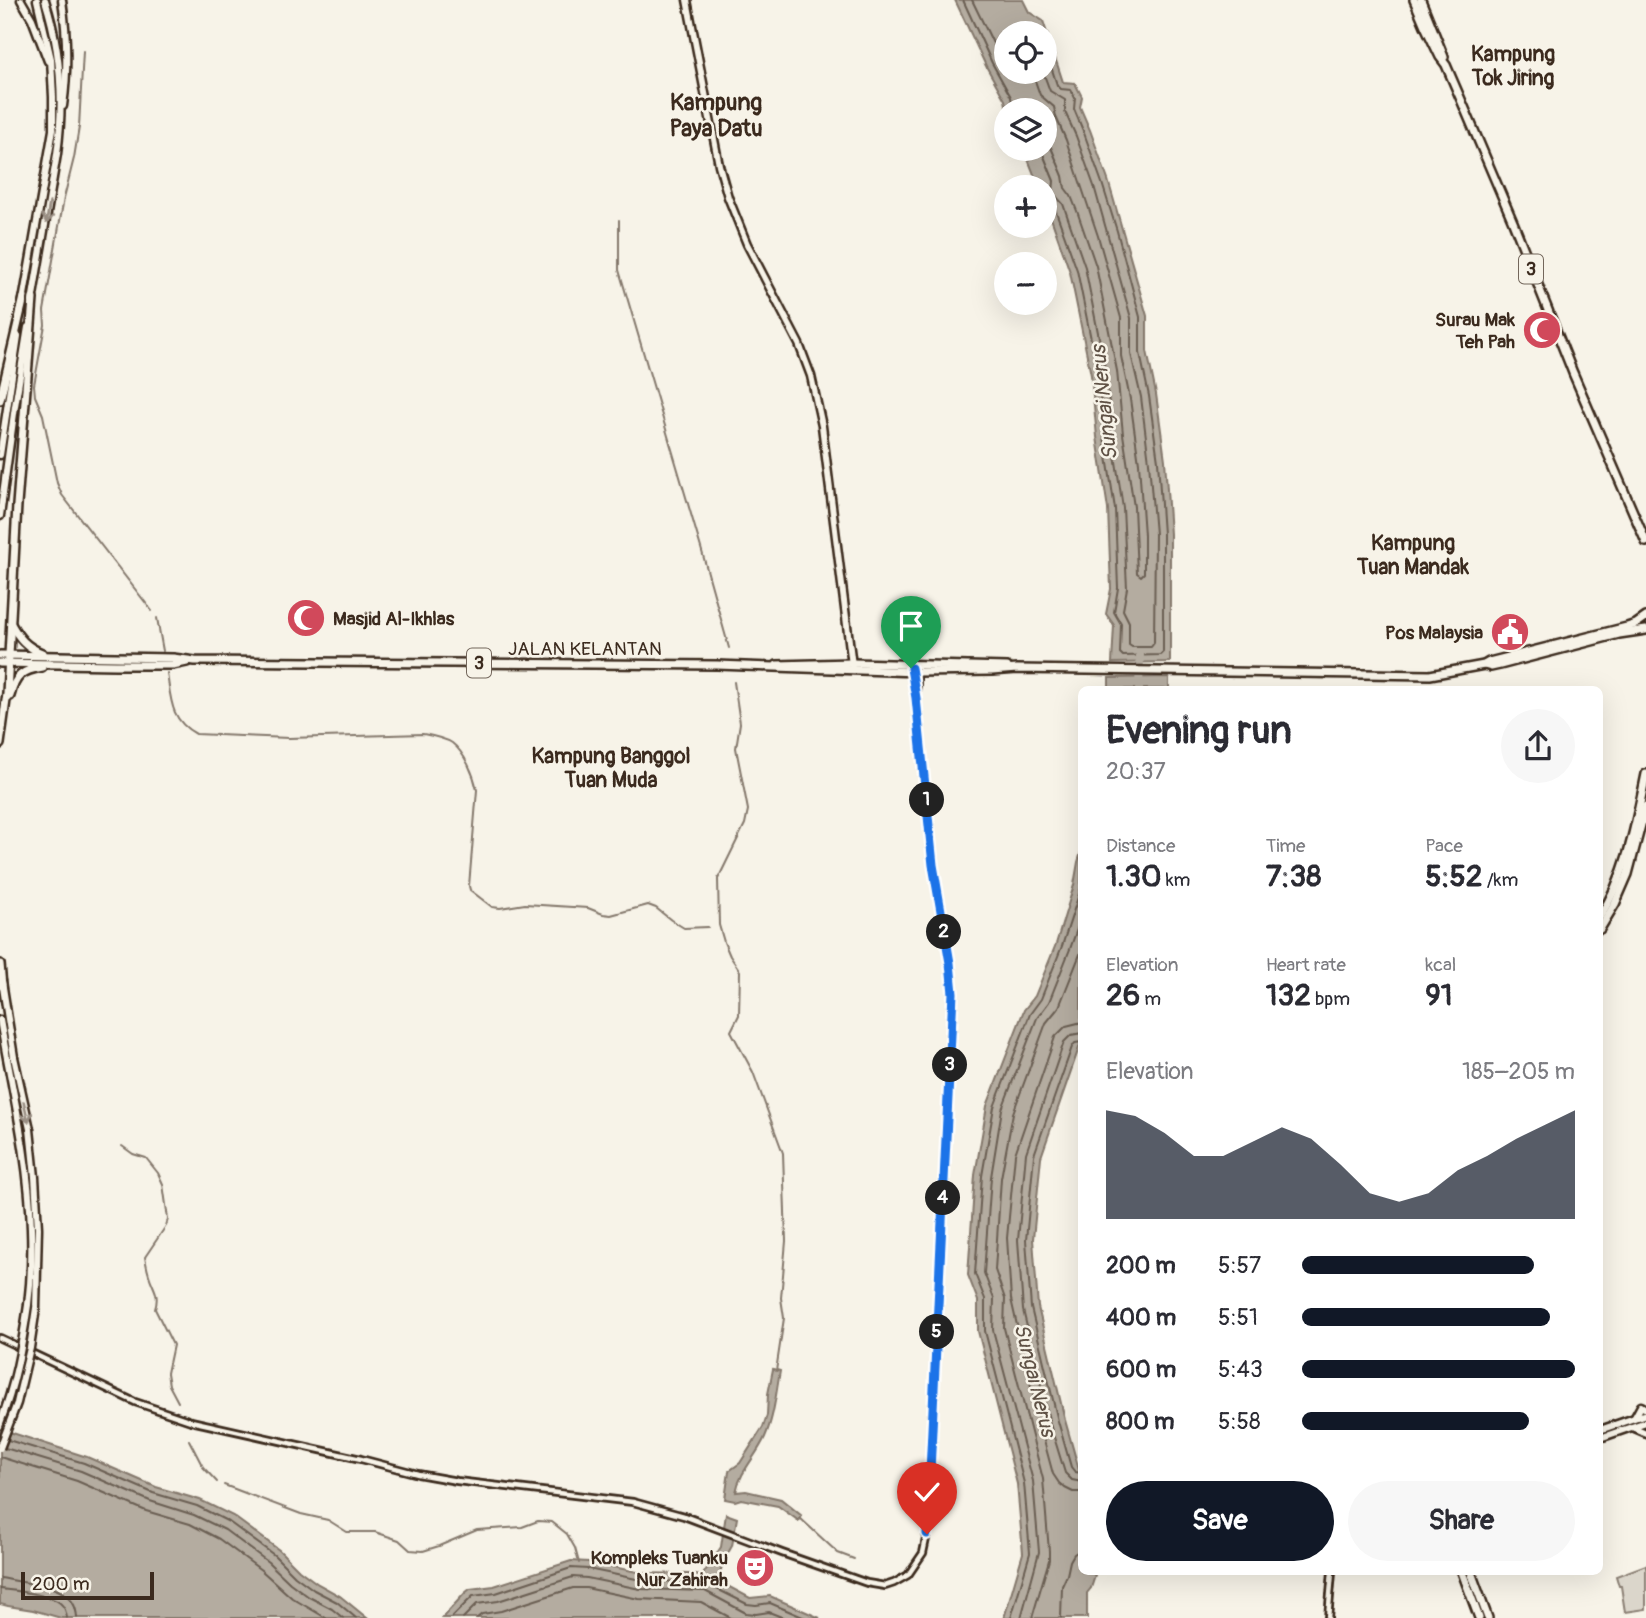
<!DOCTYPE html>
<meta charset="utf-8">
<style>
:root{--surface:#fff;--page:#f7f7f7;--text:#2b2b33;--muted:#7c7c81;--accent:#111827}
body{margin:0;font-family:Pangolin,sans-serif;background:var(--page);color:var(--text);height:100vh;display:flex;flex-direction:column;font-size:26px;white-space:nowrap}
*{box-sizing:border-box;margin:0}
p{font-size:23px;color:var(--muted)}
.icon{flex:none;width:38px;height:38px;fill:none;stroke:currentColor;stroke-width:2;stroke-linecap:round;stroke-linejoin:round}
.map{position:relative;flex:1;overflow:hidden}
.side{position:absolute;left:1078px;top:686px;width:525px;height:889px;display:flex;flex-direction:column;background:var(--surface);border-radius:10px;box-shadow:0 7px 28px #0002}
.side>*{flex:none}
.buttons{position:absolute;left:994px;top:21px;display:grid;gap:14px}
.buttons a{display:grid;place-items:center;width:63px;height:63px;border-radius:50%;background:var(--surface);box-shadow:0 7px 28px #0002;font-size:35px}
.scale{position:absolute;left:21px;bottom:18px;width:133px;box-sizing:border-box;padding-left:7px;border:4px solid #3b2a1e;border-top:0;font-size:19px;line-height:24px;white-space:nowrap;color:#3b2a1e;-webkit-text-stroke:5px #f7f3e8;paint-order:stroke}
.pin{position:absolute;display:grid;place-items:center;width:60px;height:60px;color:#fff;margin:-72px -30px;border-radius:50% 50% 50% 0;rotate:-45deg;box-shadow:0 0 7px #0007}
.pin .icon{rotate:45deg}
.km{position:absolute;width:35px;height:35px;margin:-18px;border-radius:50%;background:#222;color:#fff;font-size:19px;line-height:35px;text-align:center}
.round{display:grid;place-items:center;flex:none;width:74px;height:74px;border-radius:37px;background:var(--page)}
.headline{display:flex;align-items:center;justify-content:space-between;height:119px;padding:0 28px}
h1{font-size:38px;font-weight:700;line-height:52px}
.figures{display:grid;grid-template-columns:repeat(3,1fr);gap:10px;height:119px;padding:7px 28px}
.figures div{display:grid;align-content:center}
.figures b{font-size:30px;font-weight:700}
.figures small{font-size:19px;font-weight:400}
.figures p{font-size:19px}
.chart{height:196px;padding:14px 28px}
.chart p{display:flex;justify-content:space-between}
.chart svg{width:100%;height:126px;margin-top:7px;fill:var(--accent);opacity:.7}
.action{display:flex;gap:14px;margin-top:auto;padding:14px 28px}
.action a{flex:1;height:80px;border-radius:42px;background:var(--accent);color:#fff;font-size:28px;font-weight:700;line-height:80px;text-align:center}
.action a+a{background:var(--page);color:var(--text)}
ul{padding:0 28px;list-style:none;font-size:23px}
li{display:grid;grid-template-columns:112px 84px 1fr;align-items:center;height:52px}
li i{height:18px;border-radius:9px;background:var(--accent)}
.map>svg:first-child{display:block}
</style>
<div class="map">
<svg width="1646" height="1618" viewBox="0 0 1646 1618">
<rect width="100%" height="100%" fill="#f7f3e8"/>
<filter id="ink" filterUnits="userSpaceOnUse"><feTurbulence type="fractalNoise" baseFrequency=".0143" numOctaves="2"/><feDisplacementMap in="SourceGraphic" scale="14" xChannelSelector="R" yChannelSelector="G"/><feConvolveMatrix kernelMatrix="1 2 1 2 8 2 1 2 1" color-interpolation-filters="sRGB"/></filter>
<g filter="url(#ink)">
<polygon fill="#dbd6cb" stroke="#8b8074" stroke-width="2" points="1646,1565 1646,1609 1625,1612 1621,1586 1619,1586 1616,1576"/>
<g fill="#b4aca0" stroke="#84786c" stroke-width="2" fill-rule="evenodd">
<path d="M955,0H1023L1029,12L1043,21L1063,82L1075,83L1082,97L1080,107L1090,130L1108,180L1147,316V351L1156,394L1165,460L1170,534V662L1112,663L1114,625L1106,614L1111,589L1108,509L1097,437L1091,375L1070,272L1045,201V187H1039L1024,149H1045V110H1007L1005,100L986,66ZM1006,33H1045V72H1006Z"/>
<polygon points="1169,677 1169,689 1109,689 1109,678"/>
<polygon points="1081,852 1081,1042 1041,1157 1033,1239 1038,1307 1065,1420 1081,1477 1082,1572 1092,1572 1095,1576 1091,1588 1087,1593 1087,1618 1004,1618 1023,1553 1017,1484 978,1331 978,1301 968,1275 975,1175 987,1106 1024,1010 1035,996 1056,944 1074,885 1078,862"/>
<path d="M773,1369L780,1371C776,1393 774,1417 765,1437C756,1457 740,1471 736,1492L746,1491L781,1499L802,1516L799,1521L778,1506L741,1499L735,1501L725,1499L729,1471L740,1463L763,1427L767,1415L768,1394Z"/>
<polygon points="0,1429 87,1457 156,1487 200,1500 233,1516 279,1550 299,1570 318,1584 340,1596 367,1618 61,1618 33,1610 8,1606 0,1604"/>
<polygon points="726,1514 737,1518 732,1546 723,1562 718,1581 750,1598 770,1596 820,1618 442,1618 465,1593 470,1589 494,1586 571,1561 589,1562 642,1573 689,1574 702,1576 721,1547"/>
</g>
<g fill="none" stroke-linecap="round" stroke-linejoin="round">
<g stroke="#6b5e52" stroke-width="2">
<polyline points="963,0 992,63 1011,97 1013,110"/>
<polyline points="972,0 1006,70"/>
<polyline points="1045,48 1057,85 1061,89 1071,90 1075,98 1074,109 1084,133 1102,183 1117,231 1140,317 1140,353 1149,396 1158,461 1163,534 1163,652 1160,655 1123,656 1120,653 1121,624 1114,612 1118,588 1115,509 1104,437 1098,374 1077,270 1054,206 1050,202 1045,202"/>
<polyline points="1032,72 1040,95 1054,107 1056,117 1066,140 1098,236 1121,318 1121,356 1130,399 1139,463 1144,535 1144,573 1141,576 1137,573 1134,507 1123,434 1117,371 1096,266 1077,211 1071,196 1065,188 1063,176 1045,133"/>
<polyline points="1041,149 1054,181 1053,193 1063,204 1085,267 1106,373 1112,435 1123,508 1127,588 1123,610 1129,622 1129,645 1132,647 1151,647 1154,643 1155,534 1149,462 1141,397 1131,354 1131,318 1094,186 1076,136 1065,112 1065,100 1050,91 1043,72"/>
<polyline points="1082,1022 1066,1026 1055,1037 1015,1154 1007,1238 1011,1299 1040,1426 1053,1474 1059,1483 1065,1488 1073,1492 1082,1492"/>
<polyline points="1082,1033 1071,1035 1064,1042 1026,1153 1018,1240 1023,1310 1050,1424 1065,1473 1072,1480 1082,1482"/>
<polyline points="1082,1042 1075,1043 1072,1047 1034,1155 1026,1240 1031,1308 1058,1421 1071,1467 1075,1472 1082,1473"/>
<polyline points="8,1440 84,1463 153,1493 197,1506 229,1522 274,1555 295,1576 314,1590 337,1602 356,1618"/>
<polyline points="5,1448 81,1471 150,1501 194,1515 225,1530 268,1562 290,1583 309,1597 332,1609 343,1618"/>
<polyline points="0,1457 77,1481 146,1511 190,1524 219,1539 261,1570 292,1598 326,1618"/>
<path d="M0,1578C8,1579 15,1581 22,1582C46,1585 76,1589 77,1618"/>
<path d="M0,1589C13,1590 51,1595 60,1603C65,1607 66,1612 67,1618"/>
<polyline points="451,1618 473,1596 496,1593 571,1568 588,1569 641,1580 701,1583 708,1581 715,1588 747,1604 756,1605 770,1603 805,1618"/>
<polyline points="463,1618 477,1604 498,1601 573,1577 587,1578 640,1589 705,1591 746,1613 756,1614 769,1612 784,1618"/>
<polyline points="477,1618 482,1614 501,1611 573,1588 586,1588 639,1599 701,1602 731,1618"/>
<polyline points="1011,1618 1030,1553 1024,1483 985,1331 985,1299 975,1274 982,1176 994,1107 1030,1014 1041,999 1062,946 1082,885"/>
<polyline points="1021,1618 1039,1552 1033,1481 993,1330 994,1299 984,1273 991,1177 1002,1109 1037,1018 1049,1002 1070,949 1082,915"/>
<polyline points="1032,1618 1049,1560 1049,1551 1043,1479 1004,1328 1005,1299 995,1270 1001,1178 1013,1113 1046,1023 1059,1007 1082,949"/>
<polyline points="1061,1618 1062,1586 1067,1575 1070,1561 1074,1554 1082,1549"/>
</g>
<g stroke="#84786c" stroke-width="2">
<polyline points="83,51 79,127 74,158 64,198 44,311 45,325 34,385 35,396 43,415 57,483 62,495 152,611"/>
<polyline points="619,220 619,270 701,548 729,648"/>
<polyline points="157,618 163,651"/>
<path d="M167,673C171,699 170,720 196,734L289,738L423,734C433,736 444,738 452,743C465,753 474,775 477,790L469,886L470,890L492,907L500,908L525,904L588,908L603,914L611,915L648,905L656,908L671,920L684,928L708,927"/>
<polyline points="734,682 740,723 736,748 748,810 745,824 718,879 719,925 724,942 730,956 740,971 739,1015 731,1031 753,1072 783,1153 786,1241 781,1298 784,1318 776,1371"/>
<path d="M122,1146L133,1154L146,1158L158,1173L163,1184L168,1219L166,1226L145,1257C146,1263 147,1269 149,1275C153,1289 160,1293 155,1309L173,1345L167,1373L169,1385L178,1402"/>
<polyline points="189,1440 203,1467 217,1482"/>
<polyline points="224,1485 301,1514 328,1520 347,1532 375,1532 399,1540 410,1550 423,1551 439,1546 477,1530 522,1527 538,1521 552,1522 567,1534 575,1548 579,1563"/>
<polyline points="800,1518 838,1553 854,1559"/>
</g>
<polyline stroke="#b4aca0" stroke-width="8" points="1139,690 1140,655"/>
<g stroke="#3b2a1e" stroke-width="10">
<g id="minor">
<polyline points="916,691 917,686 917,672"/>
<polyline points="0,1338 135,1402 191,1421 361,1459 418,1474 457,1481 633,1502 684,1516 782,1553 867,1583 885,1586 894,1583 908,1575 923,1553 927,1534 953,994 950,963 933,865 916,698 911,670"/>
<polyline points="1328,1618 1332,1572"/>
</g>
</g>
<g stroke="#3b2a1e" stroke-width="11">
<g id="major">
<polyline points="21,0 32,19 48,61"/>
<path d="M62,0C67,35 68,71 63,106"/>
<polyline points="687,0 719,165 728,197 747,244 799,344 811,376 822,426 852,665"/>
<polyline points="23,301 53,130 53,97 51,59 37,0"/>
<path d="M32,302L57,154C64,103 61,50 45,0"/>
<polyline points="0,455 18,336"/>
<polyline points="0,516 15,406 28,327"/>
<polyline points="2,981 14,1057 30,1129 35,1177 38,1228 36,1308"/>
<path d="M0,1020C12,1089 29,1159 31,1229C32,1255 31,1280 28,1305"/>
<polyline points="1635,1417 1641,1406 1646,1409"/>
<polyline points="1632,1427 1646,1433"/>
<polyline points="1600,1430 1646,1414"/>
<polyline points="1600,1438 1646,1422"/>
</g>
</g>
<g stroke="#3b2a1e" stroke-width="12">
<g id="highway">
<polyline points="1414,0 1425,26 1440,57 1446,65 1462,102 1513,222 1573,373 1646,542"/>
<polyline points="1421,0 1444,57"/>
<polyline points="0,400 24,297"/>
<path d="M11,624C19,638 26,647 42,653"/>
<polyline points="0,655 173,658 195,661 717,665 917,672 992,671 1017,669 1430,675 1484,665 1489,662 1627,627 1636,624 1646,617"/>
<polyline points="0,663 116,665 173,665 187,662"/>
<polyline points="777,665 852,663 1007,667"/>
<polyline points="1484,665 1491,667 1500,665 1619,634 1646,630"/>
<path d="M10,696C15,676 22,670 42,667"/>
<polyline points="0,744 7,693 17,505 33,299"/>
<path d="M1600,916C1627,874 1636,823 1646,774"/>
<polyline points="1600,929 1615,904 1628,874 1646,806"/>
<polyline points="0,964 2,986"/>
<polyline points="1462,1572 1479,1618"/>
<polyline points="1471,1572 1488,1618"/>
</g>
</g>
<use href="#minor" stroke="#f7f3e8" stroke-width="4.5"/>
<use href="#major" stroke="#f7f3e8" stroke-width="6"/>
<use href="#highway" stroke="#f7f3e8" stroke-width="7"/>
<g stroke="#3b2a1e" stroke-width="11" stroke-linecap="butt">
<g id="major-bridge">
<path d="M0,1423C15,1385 22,1346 28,1305"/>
<polyline points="0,1448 17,1403 30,1348 36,1308"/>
</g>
</g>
<use href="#major-bridge" stroke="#f7f3e8" stroke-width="6"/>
</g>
<defs><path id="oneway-shaft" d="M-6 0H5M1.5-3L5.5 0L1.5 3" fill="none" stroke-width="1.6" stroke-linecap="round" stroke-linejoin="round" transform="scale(1.75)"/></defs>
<g stroke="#998e83">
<use href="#oneway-shaft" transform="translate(48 213) rotate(99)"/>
<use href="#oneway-shaft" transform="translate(26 1112) rotate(77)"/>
</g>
</g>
<g fill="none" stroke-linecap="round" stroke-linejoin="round" filter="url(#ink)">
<g stroke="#fff" stroke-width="14">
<polyline id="route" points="911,668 916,698 933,865 950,963 953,993 927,1534"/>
</g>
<use href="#route" stroke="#1a73e8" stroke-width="9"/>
</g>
<defs>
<g id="mosque-disc" transform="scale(2.0125)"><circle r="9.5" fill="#d1495b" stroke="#f7f3e8"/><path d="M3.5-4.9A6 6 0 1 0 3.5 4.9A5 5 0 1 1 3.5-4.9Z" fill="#fff"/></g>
<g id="civic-disc" transform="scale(2.0125)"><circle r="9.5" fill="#d1495b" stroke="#f7f3e8"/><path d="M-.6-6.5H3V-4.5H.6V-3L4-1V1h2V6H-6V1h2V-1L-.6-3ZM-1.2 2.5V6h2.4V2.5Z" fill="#fff"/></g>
<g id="theatre-disc" transform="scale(2.0125)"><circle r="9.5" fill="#d1495b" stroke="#f7f3e8"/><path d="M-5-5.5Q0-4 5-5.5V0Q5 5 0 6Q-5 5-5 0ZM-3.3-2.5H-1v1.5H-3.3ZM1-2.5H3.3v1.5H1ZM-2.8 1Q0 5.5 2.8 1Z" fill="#fff"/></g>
</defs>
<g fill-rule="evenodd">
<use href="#mosque-disc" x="1542" y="330"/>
<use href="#mosque-disc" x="306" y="618"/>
<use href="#civic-disc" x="1510" y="632"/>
<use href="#theatre-disc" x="755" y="1568"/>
</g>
<g text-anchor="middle" stroke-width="5" stroke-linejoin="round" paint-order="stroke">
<g fill="#f7f3e8" stroke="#73665b" stroke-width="2">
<rect x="1519" y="254.5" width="24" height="29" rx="5"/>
<rect x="467" y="648.5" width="24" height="29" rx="5"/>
</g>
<g font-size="18" font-weight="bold" fill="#3b2a1e">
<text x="1531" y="275">3</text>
<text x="479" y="669">3</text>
</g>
<g font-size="19" font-weight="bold" fill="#3b2a1e" stroke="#f7f3e8" text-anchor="end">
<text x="1515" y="326">Surau Mak<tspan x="1515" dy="22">Teh Pah</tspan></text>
<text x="333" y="625" text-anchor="start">Masjid Al-Ikhlas</text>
<text x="1483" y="639">Pos Malaysia</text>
<text x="728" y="1564">Kompleks Tuanku<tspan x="728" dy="22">Nur Zahirah</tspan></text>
</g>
<g font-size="19" fill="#3b2a1e" stroke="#f7f3e8">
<text x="585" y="655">JALAN KELANTAN</text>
</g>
<g font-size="21" font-weight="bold" fill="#3b2a1e" stroke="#f7f3e8">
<text x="1513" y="61">Kampung<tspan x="1513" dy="24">Tok Jiring</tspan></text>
<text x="1413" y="550">Kampung<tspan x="1413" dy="24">Tuan Mandak</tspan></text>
<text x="611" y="763">Kampung Banggol<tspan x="611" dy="24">Tuan Muda</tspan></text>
</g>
<g font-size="21" font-style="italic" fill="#5f5145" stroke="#f7f3e8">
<text transform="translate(1104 403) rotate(-96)" y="7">Sungai Nerus</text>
<text transform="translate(1035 1380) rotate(76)" y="7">Sungai Nerus</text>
</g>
<g font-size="23" font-weight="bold" fill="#3b2a1e" stroke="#f7f3e8">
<text x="716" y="110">Kampung<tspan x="716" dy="26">Paya Datu</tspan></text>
</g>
</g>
</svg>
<div class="buttons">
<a><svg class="icon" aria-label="locate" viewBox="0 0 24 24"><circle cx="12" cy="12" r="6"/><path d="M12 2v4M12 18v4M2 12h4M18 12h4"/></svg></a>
<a><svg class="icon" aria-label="layers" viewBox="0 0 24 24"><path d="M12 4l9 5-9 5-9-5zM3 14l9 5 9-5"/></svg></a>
<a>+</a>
<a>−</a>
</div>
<div class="scale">200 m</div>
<div class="pin" style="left:911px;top:668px;background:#1e9e55"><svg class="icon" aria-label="arrive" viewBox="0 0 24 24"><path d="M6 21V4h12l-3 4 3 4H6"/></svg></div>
<div class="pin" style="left:927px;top:1534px;background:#d93025"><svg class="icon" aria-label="check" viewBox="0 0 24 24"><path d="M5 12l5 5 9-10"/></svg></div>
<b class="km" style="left:927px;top:800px">1</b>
<b class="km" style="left:944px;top:932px">2</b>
<b class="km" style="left:950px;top:1065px">3</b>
<b class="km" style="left:943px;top:1198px">4</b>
<b class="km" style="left:937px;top:1332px">5</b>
<section class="side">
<div class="headline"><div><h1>Evening run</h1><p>20:37</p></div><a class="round"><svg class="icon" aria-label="share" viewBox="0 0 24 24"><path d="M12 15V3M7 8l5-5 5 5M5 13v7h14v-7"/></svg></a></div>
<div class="figures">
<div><p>Distance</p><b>1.30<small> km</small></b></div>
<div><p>Time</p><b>7:38</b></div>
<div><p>Pace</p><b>5:52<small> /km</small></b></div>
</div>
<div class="figures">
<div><p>Elevation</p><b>26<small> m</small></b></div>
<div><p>Heart rate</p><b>132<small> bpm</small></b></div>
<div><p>kcal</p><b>91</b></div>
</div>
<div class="chart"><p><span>Elevation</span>185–205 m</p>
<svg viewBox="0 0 160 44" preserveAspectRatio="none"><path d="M0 44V6L10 8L20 14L30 22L40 22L50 17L60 12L70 16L80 25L90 35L100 38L110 35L120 27L130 22L140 16L150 11L160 6V44z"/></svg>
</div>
<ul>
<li><b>200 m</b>5:57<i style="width:85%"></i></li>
<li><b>400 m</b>5:51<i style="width:91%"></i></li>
<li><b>600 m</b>5:43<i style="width:100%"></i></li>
<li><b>800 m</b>5:58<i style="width:83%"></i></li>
</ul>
<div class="action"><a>Save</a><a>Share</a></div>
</section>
</div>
